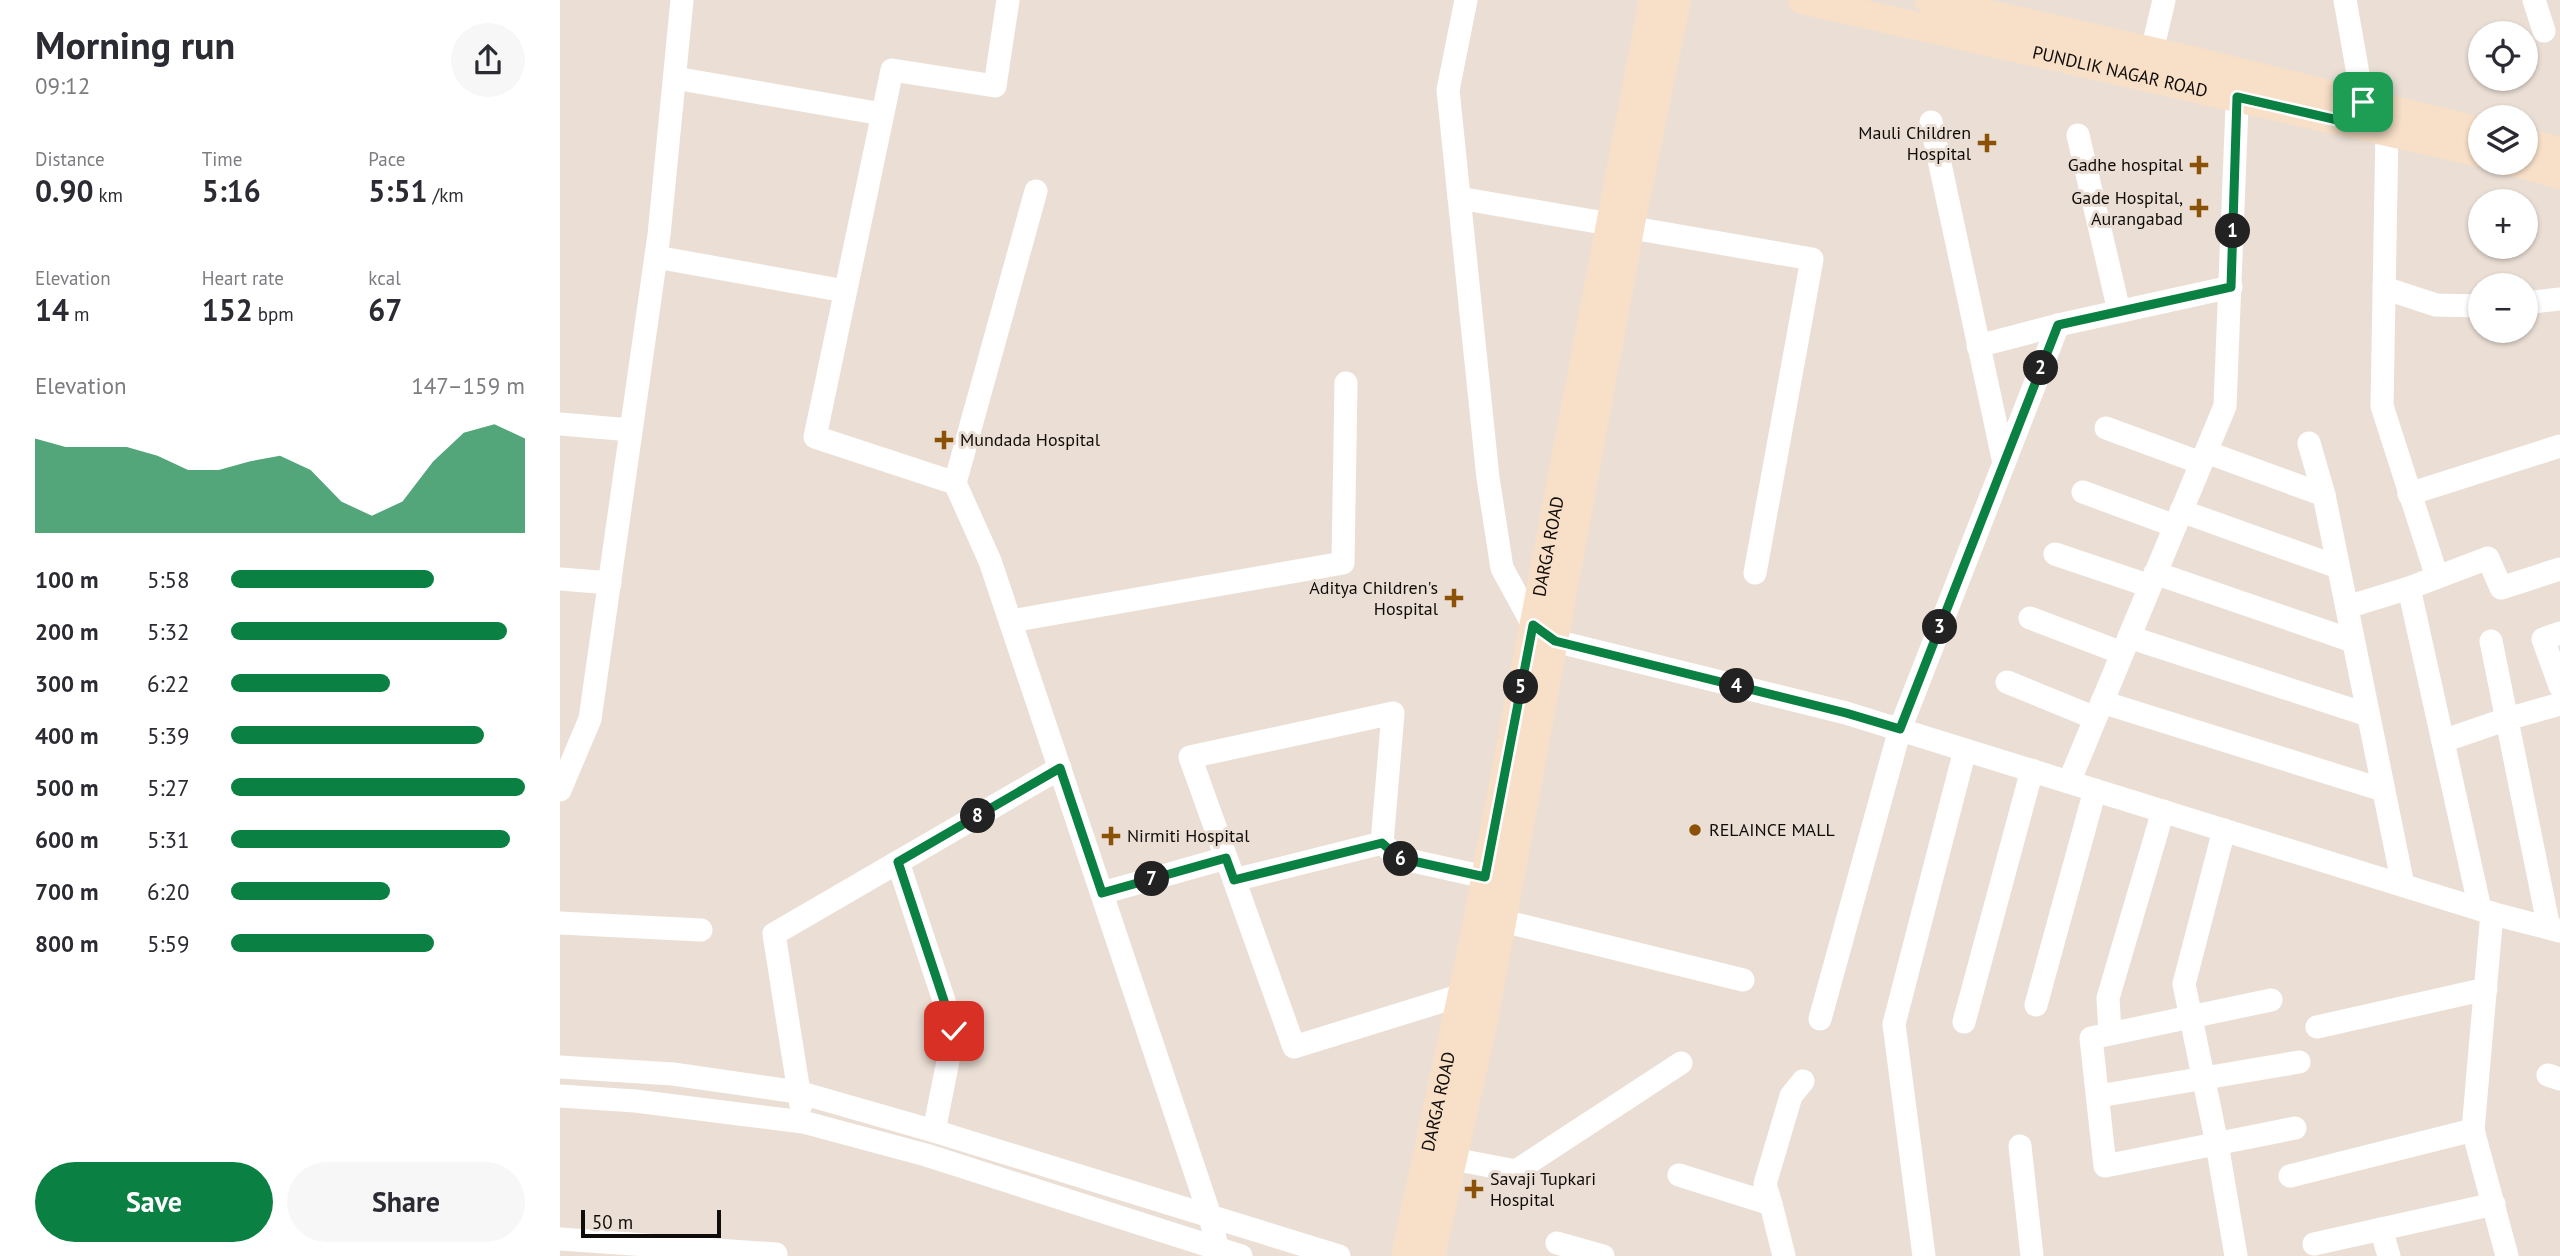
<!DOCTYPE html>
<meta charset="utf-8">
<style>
:root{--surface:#fff;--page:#f7f7f7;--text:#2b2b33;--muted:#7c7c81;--accent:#0b8043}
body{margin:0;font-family:"PT Sans",sans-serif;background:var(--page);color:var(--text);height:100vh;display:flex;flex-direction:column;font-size:26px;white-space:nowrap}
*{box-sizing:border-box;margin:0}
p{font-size:23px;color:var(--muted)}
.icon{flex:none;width:38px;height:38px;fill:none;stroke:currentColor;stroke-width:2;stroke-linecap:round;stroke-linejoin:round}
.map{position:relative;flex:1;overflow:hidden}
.sheet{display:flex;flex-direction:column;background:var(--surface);width:560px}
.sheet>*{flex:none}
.controls{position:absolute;left:1908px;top:21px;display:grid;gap:14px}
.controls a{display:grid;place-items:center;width:70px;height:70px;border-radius:50%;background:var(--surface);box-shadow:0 2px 5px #0004;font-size:35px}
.scale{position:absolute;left:21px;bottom:18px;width:140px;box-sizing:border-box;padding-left:7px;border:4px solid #100c09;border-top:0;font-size:19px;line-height:24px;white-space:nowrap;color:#100c09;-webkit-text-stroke:5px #ebdfd5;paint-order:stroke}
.pin{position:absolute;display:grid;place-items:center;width:60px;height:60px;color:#fff;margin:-30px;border-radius:14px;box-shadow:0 4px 10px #0006}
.km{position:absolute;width:35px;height:35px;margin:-18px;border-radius:50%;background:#222;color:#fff;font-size:19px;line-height:35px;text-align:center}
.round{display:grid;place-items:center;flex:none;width:74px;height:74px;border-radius:37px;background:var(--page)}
.summary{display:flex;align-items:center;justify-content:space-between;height:119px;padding:0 35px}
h1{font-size:38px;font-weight:600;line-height:52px}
.figures{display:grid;grid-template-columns:repeat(3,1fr);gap:10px;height:119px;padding:7px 35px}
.figures div{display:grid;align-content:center}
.figures b{font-size:30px;font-weight:600}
.figures small{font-size:19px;font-weight:400}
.figures p{font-size:19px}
.chart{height:196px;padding:14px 35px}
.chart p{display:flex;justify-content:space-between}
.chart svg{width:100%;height:126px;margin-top:7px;fill:var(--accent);opacity:.7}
.cta{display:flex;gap:14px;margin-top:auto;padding:14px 35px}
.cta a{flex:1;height:80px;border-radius:42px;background:var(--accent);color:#fff;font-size:28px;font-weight:600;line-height:80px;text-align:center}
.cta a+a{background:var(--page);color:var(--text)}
ul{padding:0 35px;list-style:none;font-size:23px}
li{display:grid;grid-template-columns:112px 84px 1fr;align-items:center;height:52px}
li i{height:18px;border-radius:9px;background:var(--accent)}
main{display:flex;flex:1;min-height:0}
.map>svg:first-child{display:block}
</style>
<main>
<section class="sheet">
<div class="summary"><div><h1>Morning run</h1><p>09:12</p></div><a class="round"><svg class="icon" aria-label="share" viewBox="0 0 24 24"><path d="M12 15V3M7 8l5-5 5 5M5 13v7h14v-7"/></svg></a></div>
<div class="figures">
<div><p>Distance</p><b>0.90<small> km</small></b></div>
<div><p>Time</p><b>5:16</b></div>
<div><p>Pace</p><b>5:51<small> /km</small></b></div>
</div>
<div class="figures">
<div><p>Elevation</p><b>14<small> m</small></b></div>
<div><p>Heart rate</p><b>152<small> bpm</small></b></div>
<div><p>kcal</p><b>67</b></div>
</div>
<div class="chart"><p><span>Elevation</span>147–159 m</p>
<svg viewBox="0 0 160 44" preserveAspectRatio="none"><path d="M0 44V11L10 14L20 14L30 14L40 17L50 22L60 22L70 19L80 17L90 22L100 33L110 38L120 33L130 19L140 9L150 6L160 11V44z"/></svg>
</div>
<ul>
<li><b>100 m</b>5:58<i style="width:69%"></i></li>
<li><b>200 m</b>5:32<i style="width:94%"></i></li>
<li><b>300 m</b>6:22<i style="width:54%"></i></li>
<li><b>400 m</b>5:39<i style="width:86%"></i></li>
<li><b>500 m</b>5:27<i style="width:100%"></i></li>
<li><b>600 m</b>5:31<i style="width:95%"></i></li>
<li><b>700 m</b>6:20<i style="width:54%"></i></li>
<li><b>800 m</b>5:59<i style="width:69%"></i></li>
</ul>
<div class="cta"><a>Save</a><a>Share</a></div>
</section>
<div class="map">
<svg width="2000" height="1256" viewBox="0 0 2000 1256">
<rect width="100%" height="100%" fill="#ebdfd5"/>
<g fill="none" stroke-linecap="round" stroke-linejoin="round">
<g stroke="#fff" stroke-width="23">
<polyline points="906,0 888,90 928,478 942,568 973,625 995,641 1286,713 1938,915 2000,931"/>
<polyline points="1785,0 1803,102 1798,117"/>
<polyline points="1974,0 1984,31"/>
<polyline points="1592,51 1604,0"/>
<polyline points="115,78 322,114"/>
<polyline points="1371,122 1444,463"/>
<polyline points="1827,131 1822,406 1877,577"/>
<polyline points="1518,135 1559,311"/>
<polyline points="476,191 395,483 430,561 650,1216 659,1256"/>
<polyline points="899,198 1252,259 1195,573"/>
<polyline points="96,257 285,291"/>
<polyline points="1824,288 1876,305 1920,306"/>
<polyline points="1965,303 2000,299"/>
<polyline points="1418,346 1498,325 1671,287"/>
<polyline points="0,424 71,430"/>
<polyline points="1546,428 1641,463"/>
<polyline points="1749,443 1764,495 1843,885"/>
<polyline points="1646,452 1764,495"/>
<polyline points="395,483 255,437 332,70 435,86 448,0"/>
<polyline points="1523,492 1615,526"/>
<polyline points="1849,494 2000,446"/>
<polyline points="1621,511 1778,567"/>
<polyline points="1495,554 1590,586"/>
<polyline points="1595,573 1793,641"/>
<polyline points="0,579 50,583"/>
<polyline points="1787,607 1849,588"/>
<polyline points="1470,618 1562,653"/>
<polyline points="451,621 783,563 786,383"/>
<polyline points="2000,633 1983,639 2000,686"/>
<polyline points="1569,637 1808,715"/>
<polyline points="1931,641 1989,928"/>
<polyline points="1447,682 1535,718"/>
<polyline points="1542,702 1823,790"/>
<polyline points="1883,741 1947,719 2000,704"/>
<polyline points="1509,782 1665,406 1678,81"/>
<polyline points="0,790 30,719 99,235 122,0"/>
<polyline points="1664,830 1624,984 1657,1144 1676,1256"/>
<polyline points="822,843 839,858 925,877"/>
<polyline points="338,862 394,1031 374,1131"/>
<polyline points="674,880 822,843 833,713 630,757 734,1047 902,995 915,997"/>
<polyline points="542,893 666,858"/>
<polyline points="1920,909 1849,588 1928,558 1941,588 2000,569"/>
<polyline points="1932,913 1913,1130 1947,1256"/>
<polyline points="943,921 1183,980"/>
<polyline points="0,923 141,930"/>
<polyline points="1711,1000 1531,1038 1545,1166 1735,1128"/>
<polyline points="1476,1005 1535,790"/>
<polyline points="1260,1019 1340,729 1498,325"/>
<polyline points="1404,1022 1472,770"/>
<polyline points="1757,1027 1926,989"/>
<polyline points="1550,1033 1548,998 1603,811"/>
<polyline points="0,1067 113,1074 238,1092 374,1131 779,1256"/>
<polyline points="1988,1075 2000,1079"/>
<polyline points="0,1096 75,1101 243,1122 366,1155 681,1256"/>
<polyline points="1539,1096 1739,1062"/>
<polyline points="241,1105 214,934 500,768"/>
<polyline points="1460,1146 1472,1256"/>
<polyline points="893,1159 956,1171 1121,1063"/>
<polyline points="1119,1175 1211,1204 1224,1256"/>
<polyline points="1730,1176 1913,1130"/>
<polyline points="1211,1204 1205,1184 1231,1096 1243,1081"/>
<polyline points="1821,1229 1829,1256"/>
<polyline points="0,1239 216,1254"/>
<polyline points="997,1243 1043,1256"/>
<polyline points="1754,1244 1934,1204"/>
<polyline points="1364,1256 1334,1024 1405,750"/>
</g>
<g stroke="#f7dfc8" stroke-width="28">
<path id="s1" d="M1242,0L1920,153"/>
<polyline points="1369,0 1635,61 1920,131"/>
<polyline points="1965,142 2000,151"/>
<polyline points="1956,163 2000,175"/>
<path id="s2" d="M845,1256L911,952L1093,0"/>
<polyline points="871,1256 923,1025 1072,218 1117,0"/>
</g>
</g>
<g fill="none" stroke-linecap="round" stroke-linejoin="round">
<g stroke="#fff" stroke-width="14">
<polyline id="route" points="394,1031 338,862 500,768 542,893 666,858 674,880 822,843 839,858 925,877 973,625 995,641 1286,713 1340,729 1498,325 1671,287 1677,97 1795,124 1803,102"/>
</g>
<use href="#route" stroke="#0b8043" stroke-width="9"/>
</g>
<g fill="#8b5207" stroke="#ebdfd5" stroke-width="2.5">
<path d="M1423.5 132.5h7v7h7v7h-7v7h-7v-7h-7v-7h7z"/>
<path d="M1635.5 154.5h7v7h7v7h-7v7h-7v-7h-7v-7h7z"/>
<path d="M1635.5 197.5h7v7h7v7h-7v7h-7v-7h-7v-7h7z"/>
<path d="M380.5 429.5h7v7h7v7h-7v7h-7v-7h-7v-7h7z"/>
<path d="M890.5 587.5h7v7h7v7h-7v7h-7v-7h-7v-7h7z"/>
<circle cx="1135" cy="830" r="7"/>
<path d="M547.5 825.5h7v7h7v7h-7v7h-7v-7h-7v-7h7z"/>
<path d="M910.5 1178.5h7v7h7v7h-7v7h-7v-7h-7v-7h7z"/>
</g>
<g text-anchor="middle" stroke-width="6" stroke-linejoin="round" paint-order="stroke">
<g font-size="18" fill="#100c09" stroke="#ebdfd5">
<text dy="6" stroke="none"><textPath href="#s1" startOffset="326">PUNDLIK NAGAR ROAD</textPath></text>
<text dy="6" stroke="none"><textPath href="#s2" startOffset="724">DARGA ROAD</textPath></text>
<text dy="6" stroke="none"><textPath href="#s2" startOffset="158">DARGA ROAD</textPath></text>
</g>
<g font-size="18" fill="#100c09" stroke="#ebdfd5" text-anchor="end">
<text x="1411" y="139">Mauli Children<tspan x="1411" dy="21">Hospital</tspan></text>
<text x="1623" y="171">Gadhe hospital</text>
<text x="1623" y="204">Gade Hospital,<tspan x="1623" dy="21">Aurangabad</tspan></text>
<text x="400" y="446" text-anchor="start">Mundada Hospital</text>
<text x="878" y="594">Aditya Children's<tspan x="878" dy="21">Hospital</tspan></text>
<text x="1149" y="836" text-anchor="start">RELAINCE MALL</text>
<text x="567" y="842" text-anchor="start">Nirmiti Hospital</text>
<text x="930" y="1185" text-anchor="start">Savaji Tupkari<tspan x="930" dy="21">Hospital</tspan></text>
</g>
</g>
</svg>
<div class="controls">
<a><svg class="icon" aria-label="locate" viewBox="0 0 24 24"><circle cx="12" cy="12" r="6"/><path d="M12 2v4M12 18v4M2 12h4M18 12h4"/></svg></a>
<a><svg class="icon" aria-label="layers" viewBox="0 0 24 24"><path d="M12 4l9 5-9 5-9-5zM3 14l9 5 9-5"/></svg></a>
<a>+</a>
<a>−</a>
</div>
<div class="scale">50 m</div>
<div class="pin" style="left:1803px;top:102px;background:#1e9e55"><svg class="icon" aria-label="arrive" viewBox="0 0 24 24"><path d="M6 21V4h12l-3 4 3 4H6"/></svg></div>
<div class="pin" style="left:394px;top:1031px;background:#d93025"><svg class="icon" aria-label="check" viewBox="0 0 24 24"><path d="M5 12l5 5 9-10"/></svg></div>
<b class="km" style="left:1673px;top:231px">1</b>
<b class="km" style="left:1481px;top:368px">2</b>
<b class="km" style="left:1380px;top:627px">3</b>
<b class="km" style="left:1177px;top:686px">4</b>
<b class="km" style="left:961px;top:687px">5</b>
<b class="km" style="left:841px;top:859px">6</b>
<b class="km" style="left:592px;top:879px">7</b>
<b class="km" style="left:418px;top:816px">8</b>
</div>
</main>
